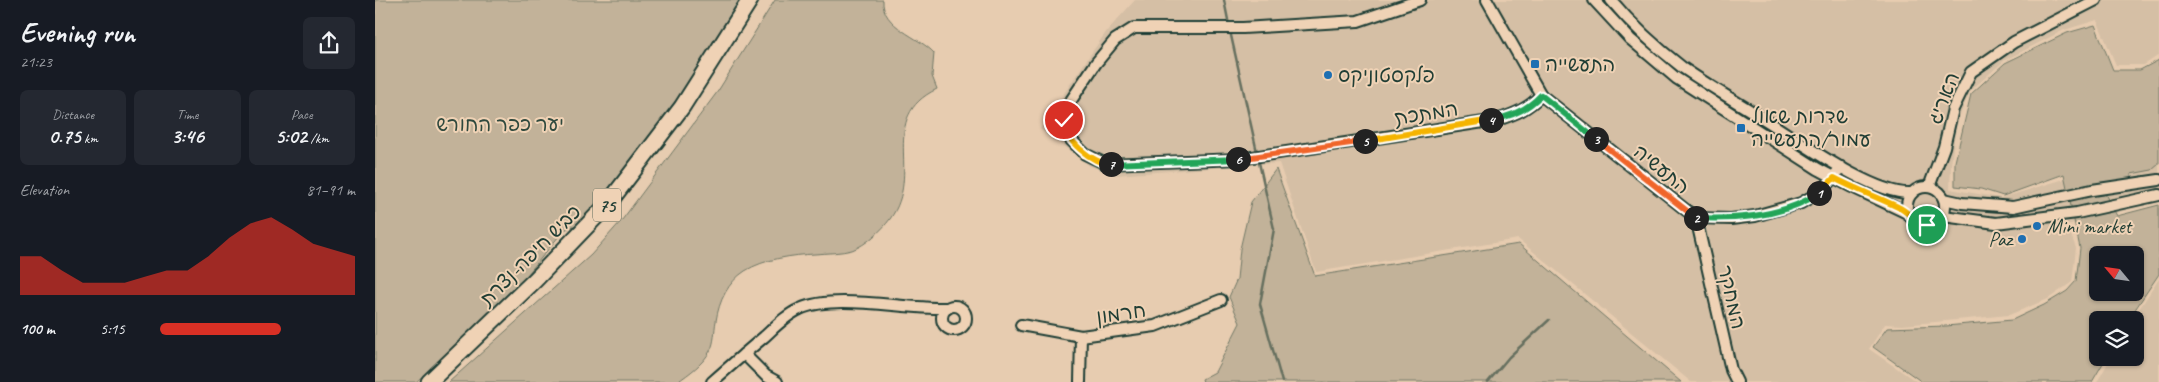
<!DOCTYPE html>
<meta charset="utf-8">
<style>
:root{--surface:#171b24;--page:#242831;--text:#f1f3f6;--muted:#9ea1a6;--accent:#d93025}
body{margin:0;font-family:Caveat,"Playpen Sans Hebrew",sans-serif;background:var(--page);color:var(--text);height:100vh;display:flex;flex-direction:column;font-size:19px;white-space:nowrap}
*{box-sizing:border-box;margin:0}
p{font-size:16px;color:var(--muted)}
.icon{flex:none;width:28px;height:28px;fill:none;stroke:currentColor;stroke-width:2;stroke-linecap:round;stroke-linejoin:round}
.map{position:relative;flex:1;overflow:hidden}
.drawer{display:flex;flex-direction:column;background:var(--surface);width:375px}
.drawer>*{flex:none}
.needle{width:32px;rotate:299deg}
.fabs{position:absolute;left:1714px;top:246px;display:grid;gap:10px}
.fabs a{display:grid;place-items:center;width:55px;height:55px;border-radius:8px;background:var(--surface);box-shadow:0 1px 4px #0004;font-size:25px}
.pin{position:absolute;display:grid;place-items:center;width:42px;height:42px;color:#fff;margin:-21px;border:2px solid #fff;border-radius:50%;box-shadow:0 1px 5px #0007}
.km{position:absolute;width:25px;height:25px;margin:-12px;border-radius:50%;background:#222;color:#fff;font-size:14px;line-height:25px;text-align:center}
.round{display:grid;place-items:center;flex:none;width:52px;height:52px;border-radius:8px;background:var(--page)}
.headline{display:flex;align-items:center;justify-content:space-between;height:85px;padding:0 20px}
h1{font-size:28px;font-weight:800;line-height:38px}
.figures{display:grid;grid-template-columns:repeat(3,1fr);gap:8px;height:85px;padding:5px 20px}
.figures div{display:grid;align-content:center;border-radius:8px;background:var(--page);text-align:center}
.figures b{font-size:21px;font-weight:800}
.figures small{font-size:14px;font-weight:400}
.figures p{font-size:14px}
.chart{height:140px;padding:10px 20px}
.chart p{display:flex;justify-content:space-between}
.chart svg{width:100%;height:90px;margin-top:5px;fill:var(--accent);opacity:.7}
ul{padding:0 20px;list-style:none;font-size:16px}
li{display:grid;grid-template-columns:80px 60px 1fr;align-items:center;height:38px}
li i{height:12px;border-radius:6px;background:var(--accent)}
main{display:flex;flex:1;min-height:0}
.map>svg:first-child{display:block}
</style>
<main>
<section class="drawer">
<div class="headline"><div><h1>Evening run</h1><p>21:23</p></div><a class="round"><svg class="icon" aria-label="share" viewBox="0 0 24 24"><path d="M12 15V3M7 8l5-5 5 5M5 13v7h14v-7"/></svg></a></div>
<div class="figures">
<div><p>Distance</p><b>0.75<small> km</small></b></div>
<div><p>Time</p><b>3:46</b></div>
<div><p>Pace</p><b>5:02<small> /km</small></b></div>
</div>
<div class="chart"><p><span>Elevation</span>81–91 m</p>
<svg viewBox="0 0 160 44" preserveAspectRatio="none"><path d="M0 44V25L10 25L20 32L30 38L40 38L50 38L60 35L70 32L80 32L90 25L100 16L110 9L120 6L130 12L140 19L150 22L160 25V44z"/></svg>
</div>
<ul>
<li><b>100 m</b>5:15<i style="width:62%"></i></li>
</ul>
</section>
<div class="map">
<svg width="1784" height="382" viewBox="0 0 1784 382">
<rect width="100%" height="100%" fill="#e7ccb0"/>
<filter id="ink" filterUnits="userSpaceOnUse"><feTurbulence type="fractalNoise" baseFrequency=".02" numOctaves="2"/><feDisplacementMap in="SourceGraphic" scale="10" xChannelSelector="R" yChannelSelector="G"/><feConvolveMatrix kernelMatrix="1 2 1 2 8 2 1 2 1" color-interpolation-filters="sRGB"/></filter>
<g filter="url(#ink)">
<g fill="#d5bfa5">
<polygon points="760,0 1784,0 1784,55 1769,65 1741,65 1722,20 1689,30 1630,60 1595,91 1581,125 1576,164 1575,189 1626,198 1784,151 1784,202 1692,225 1701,248 1697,282 1673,299 1634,315 1528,325 1510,324 1494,349 1542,382 1316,382 1143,239 941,272 904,163 741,175 715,166 665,129 715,55 732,31"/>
<polygon points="1784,279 1784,382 1722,382 1736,358 1760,358 1760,320 1757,320"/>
</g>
<g fill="#c2b299" stroke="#707866" fill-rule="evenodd">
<polygon points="0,0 367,0 316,82 254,168 208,222 189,230 130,302 41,382 0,382"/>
<path d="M400,0H508C506,27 545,37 559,53L557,76L562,89C501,118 549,173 515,219C507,230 491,245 477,250C466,253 452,253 440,254C418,255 389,259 370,271C353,282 344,301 341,321C339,331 340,342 335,351C329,363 314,374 302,382H74L216,255L247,220L343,91Z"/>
<path d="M1720,25L1738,70H1765L1784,60V164L1777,170L1756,174V180L1729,192L1742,216L1784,205V274L1753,320H1722V358H1731L1717,382H1547L1498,347L1512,328L1571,326L1637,320L1669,305L1692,291L1701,281L1705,248L1689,174L1628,196L1606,189L1580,186V162L1596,94L1630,63L1692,33ZM1722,255H1760V292H1722Z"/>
<polygon points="901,169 940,276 1144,244 1306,382 828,382 827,379 840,372 865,323 854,297 862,279 865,249 876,202"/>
</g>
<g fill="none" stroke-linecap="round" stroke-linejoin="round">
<g stroke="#666f5f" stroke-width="2.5">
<polyline points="849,0 854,25"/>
<polyline points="855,31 882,152"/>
<polyline points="883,158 899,229 885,304 907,382"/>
<polyline points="1113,382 1134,357 1174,320"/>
</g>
<g stroke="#1f3d34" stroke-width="14">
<g id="minor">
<path d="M1045,0L983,21L868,28H759L740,40L721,63L691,108L688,125L696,140L710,154L731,164L864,159L1122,120C1140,114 1153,109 1166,95"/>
<polyline points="1112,0 1166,95 1321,218 1356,219 1380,216 1426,203 1448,190 1466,167"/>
<polyline points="1219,0 1255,39 1301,78 1443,169 1477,187 1534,214"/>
<path d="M1236,0C1257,25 1282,48 1308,68C1334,86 1362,102 1389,119C1423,140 1499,196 1537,193"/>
<circle cx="1551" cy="206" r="19"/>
<polyline points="1554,187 1569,147 1578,109 1596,72 1639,42 1721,0"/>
<polyline points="1569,199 1587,203 1638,207 1717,190 1784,180"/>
<polyline points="1568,216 1621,223 1702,213 1784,195"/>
<polyline points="1321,218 1356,370 1362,382"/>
<circle cx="579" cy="318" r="12"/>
<polyline points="646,325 706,336 780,326 846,300"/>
<polyline points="369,354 391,376 402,382"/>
<path d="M337,382C354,367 371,352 389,337C400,327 411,315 425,309C460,293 532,310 573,308"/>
<polyline points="705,382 706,336"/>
</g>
</g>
<g stroke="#1f3d34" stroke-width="19">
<polyline id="highway" points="54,382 160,280 232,205 307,107 375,0"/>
</g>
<use href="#minor" stroke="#efd2b5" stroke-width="10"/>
<use href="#highway" stroke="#efd2b5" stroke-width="15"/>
</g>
</g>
<g fill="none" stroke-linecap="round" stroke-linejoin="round" filter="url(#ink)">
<g stroke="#fff" stroke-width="10">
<path id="split-1" d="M1444,193L1459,178C1480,189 1502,197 1523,207C1535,212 1538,223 1552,225"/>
</g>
<g stroke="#fff" stroke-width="10">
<path id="split-2" d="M1321,218C1361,220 1410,216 1444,193"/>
</g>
<g stroke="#fff" stroke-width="10">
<polyline id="split-3" points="1221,139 1321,218"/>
</g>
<g stroke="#fff" stroke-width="10">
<path id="split-4" d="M1116,120C1136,117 1152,110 1166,95L1221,139"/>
</g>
<g stroke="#fff" stroke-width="10">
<polyline id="split-5" points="990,141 1116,120"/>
</g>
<g stroke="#fff" stroke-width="10">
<polyline id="split-6" points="863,159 990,141"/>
</g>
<g stroke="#fff" stroke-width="10">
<polyline id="split-7" points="736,164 863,159"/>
</g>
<g stroke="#fff" stroke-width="10">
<path id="split-8" d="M689,120C686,138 719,165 736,164"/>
</g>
<use href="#split-1" stroke="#f5b400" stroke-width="6"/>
<use href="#split-2" stroke="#22a559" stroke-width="6"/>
<use href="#split-3" stroke="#f0652b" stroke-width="6"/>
<use href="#split-4" stroke="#22a559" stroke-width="6"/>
<use href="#split-5" stroke="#f5b400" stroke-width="6"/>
<use href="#split-6" stroke="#f0652b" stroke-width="6"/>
<use href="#split-7" stroke="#22a559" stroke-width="6"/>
<use href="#split-8" stroke="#f5b400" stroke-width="6"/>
</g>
<g fill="#1f6fb2" stroke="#efd2b5" stroke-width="2">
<rect x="1155" y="59" width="10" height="10" rx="2.5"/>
<circle cx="953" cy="75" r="5"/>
<rect x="1361" y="123" width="10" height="10" rx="2.5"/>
<circle cx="1662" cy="226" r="5"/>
<circle cx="1647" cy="239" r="5"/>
</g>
<g text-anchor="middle" stroke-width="4" stroke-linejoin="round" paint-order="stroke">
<rect fill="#efd2b5" stroke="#5d6a5b" stroke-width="1" x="218" y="188.5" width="28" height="33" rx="4"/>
<g font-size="19" font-weight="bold" fill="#1f3d34">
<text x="232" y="212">75</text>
</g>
<g font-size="20" fill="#1f3d34" stroke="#efd2b5" text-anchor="start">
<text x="1170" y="71">התעשייה</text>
<text x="963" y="82">פלקסטוניקס</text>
<text x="1376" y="123">שדרות שאול<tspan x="1376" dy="23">עמור/התעשייה</tspan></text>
<text x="1672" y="233">Mini market</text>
<text x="1637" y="246" text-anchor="end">Paz</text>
</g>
<g font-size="20" fill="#1f3d34" stroke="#efd2b5">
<text transform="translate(1568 98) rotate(-68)" y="7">האריג</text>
<text transform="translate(1051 113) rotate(-9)" y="7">המתכת</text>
<text transform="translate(1287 169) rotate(39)" y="7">התעשיה</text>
<text transform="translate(155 255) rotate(-45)" y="7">כביש חיפה-נצרת</text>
<text transform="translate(1357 297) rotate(77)" y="7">המחקר</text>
<text transform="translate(746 313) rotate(-8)" y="7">חרמון</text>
</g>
<g font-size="20" fill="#2f493e" stroke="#efd2b5">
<text x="125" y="131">יער כפר החורש</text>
</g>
</g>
</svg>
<div class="fabs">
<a><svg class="needle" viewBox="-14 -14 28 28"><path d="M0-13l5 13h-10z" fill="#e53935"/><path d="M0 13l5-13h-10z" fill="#9ea1a6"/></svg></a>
<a><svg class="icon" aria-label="layers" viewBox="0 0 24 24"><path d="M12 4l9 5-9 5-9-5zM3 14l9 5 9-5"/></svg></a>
</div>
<div class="pin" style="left:1552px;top:225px;background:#1e9e55"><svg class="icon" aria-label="arrive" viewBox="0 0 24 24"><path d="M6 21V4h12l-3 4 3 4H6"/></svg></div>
<div class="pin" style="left:689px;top:120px;background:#d93025"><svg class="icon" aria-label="check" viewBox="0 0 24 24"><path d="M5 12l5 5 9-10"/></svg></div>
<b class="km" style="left:1444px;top:193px">1</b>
<b class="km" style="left:1321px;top:218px">2</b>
<b class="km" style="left:1221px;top:139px">3</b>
<b class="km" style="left:1116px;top:120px">4</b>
<b class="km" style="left:990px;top:141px">5</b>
<b class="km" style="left:863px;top:159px">6</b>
<b class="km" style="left:736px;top:164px">7</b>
</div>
</main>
